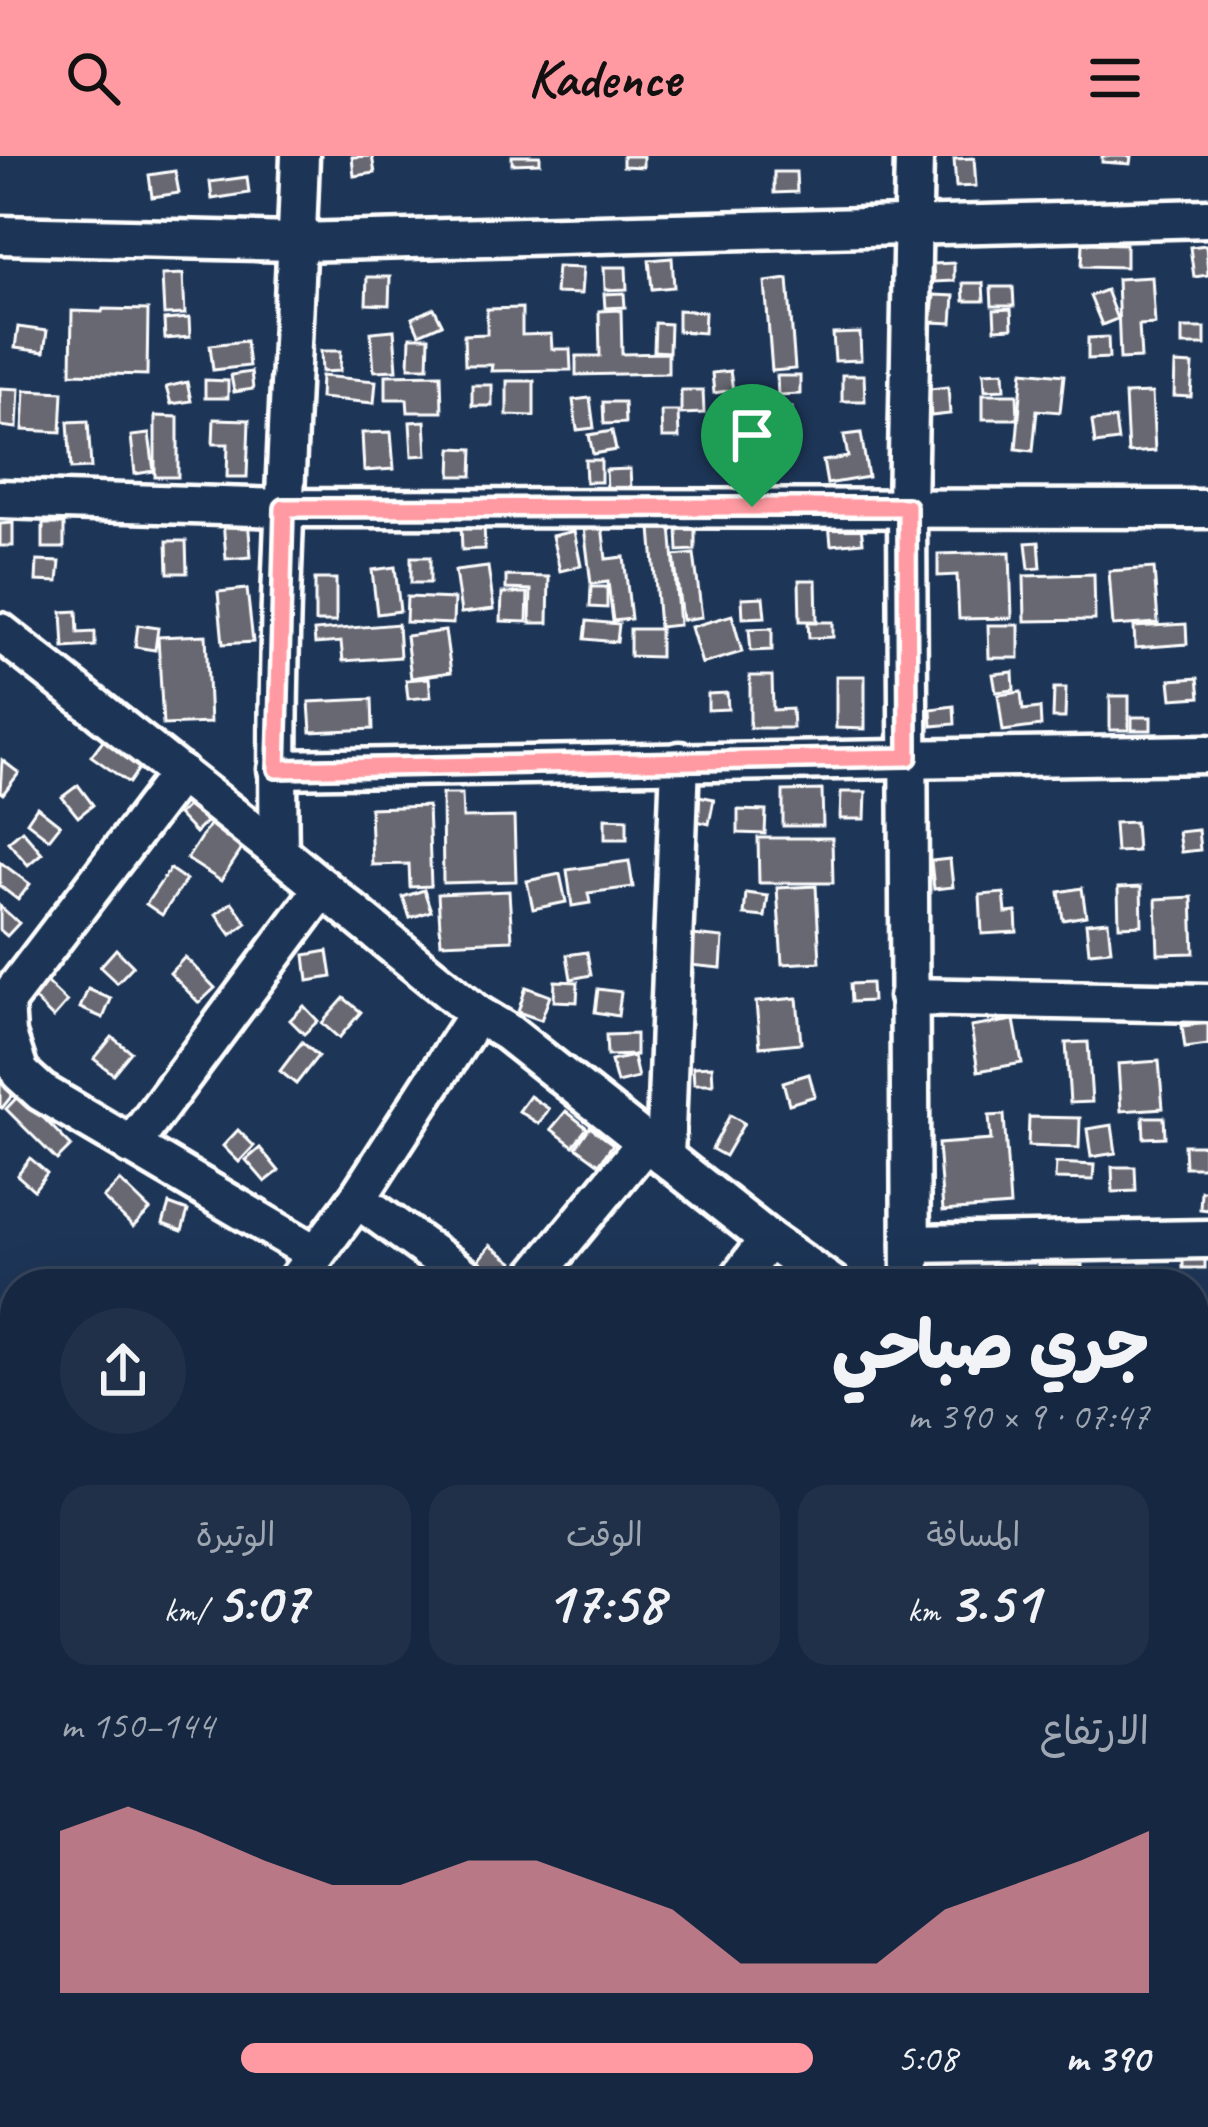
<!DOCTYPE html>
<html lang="ar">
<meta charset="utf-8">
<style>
:root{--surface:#162841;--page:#1f3048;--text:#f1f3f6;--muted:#9ea6b1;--line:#35445a;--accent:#ff9aa2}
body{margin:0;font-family:Caveat,"Playpen Sans Arabic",sans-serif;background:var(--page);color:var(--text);direction:rtl;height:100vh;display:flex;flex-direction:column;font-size:45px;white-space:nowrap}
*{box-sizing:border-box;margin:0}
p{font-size:39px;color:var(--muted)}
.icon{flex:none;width:66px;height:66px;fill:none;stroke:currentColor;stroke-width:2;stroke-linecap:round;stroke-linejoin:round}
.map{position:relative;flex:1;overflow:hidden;direction:ltr}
.details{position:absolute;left:0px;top:1113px;width:1209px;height:858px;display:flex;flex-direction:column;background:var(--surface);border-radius:48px 48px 0 0;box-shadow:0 12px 48px #0002,0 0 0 3px var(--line);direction:rtl}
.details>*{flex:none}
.pin{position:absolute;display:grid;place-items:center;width:102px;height:102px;color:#fff;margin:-123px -51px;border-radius:50% 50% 50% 0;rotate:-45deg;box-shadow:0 0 12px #0007}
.pin .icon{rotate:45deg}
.round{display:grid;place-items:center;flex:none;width:126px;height:126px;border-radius:63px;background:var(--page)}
.overview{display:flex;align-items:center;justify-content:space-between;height:204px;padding:0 60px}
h1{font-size:66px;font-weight:800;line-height:90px}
.stats{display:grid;grid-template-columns:repeat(3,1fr);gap:18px;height:204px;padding:12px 60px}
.stats div{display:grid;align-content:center;border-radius:30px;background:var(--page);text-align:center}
.stats b{font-size:60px;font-weight:800}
.stats small{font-size:33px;font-weight:400}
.stats p{font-size:33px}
.chart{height:336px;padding:24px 60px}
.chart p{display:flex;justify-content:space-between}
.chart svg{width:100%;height:216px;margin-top:12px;fill:var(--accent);opacity:.7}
ul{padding:0 60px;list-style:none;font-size:39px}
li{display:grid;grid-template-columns:192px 144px 1fr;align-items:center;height:90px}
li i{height:30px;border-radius:15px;background:var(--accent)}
header{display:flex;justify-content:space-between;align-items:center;height:156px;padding:0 60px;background:var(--accent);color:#111;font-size:54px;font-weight:800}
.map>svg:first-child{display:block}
</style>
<header><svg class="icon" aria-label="menu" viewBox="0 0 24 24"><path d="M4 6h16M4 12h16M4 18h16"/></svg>Kadence<svg class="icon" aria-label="search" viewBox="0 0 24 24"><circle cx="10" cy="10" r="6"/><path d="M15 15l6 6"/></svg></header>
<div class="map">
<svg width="1208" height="1971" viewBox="0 0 1208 1971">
<rect width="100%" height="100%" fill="#1d3557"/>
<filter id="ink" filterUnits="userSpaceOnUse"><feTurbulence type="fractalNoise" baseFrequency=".00833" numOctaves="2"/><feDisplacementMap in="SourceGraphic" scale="24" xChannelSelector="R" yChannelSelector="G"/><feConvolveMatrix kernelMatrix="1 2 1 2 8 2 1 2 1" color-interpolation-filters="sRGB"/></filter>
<g filter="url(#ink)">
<polygon fill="#34445f" points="15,1954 15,1956 51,1956 71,1971 0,1971 0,1956"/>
<g fill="#686772" stroke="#fff" stroke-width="3">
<polygon points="372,0 375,17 354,20 352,1"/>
<polygon points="512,0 540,0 540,7 512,8"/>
<polygon points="623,0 643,0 643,11 623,10"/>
<polygon points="1102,0 1131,0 1130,8 1102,6"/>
<polygon points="974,2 976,30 956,31 954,3"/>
<polygon points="175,15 179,37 152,41 149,19"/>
<polygon points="774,16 796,16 797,36 774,37"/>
<polygon points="247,21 249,37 212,43 210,26"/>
<polygon points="1083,87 1126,88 1126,111 1082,110"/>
<polygon points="1206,89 1208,119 1194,121 1190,91"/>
<polygon points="672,102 674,131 652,133 649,104"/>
<polygon points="954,107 954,125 934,126 933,108"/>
<polygon points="557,111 583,112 581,138 555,137"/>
<polygon points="604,111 626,111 627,133 605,134"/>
<polygon points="183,118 185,158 164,159 162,119"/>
<polygon points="367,121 390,121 389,149 366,148"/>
<polygon points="1152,121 1155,168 1139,169 1141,202 1120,203 1117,123"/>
<polygon points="788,123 795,213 772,215 765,126"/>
<polygon points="963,127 983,127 984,145 964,145"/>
<polygon points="991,131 1013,131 1014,150 992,150"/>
<polygon points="1106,134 1117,163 1102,169 1090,140"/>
<polygon points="624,137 625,151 605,152 604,138"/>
<polygon points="934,139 954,140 952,167 931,166"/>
<polygon points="434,152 442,168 419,178 412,162"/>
<polygon points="522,152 522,179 551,178 552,193 570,193 571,214 491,215 492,209 465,209 464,179 487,178 487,153"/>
<polygon points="103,153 148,154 147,219 71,217 72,155 102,156"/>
<polygon points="1011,153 1012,172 995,173 994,154"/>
<polygon points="621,154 622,198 668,197 668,217 576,219 576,200 600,200 599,155"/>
<polygon points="678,154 705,156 704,177 678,175"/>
<polygon points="189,162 190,181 165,183 164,164"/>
<polygon points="655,167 670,168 669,196 654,195"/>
<polygon points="18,171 47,175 44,196 15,192"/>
<rect x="1182" y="172" width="23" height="17"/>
<polygon points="394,174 397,214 374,215 371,176"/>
<polygon points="860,177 861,204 835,205 833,178"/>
<polygon points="410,181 429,181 428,211 409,211"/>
<polygon points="1108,181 1109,202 1088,203 1088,182"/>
<polygon points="246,185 249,210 213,214 210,189"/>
<polygon points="321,195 341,195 340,215 322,216"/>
<polygon points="1175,208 1193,209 1191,241 1174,240"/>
<polygon points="730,215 733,234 714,237 712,217"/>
<polygon points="1004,215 1005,233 985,234 984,216"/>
<polygon points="1023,215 1064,219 1060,256 1037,254 1033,295 1016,293"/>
<polygon points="251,216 253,233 234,236 231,219"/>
<polygon points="441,218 442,256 408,256 407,243 386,243 386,219"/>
<polygon points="842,219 864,219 865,245 842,245"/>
<polygon points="321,220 376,225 374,247 320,242"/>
<polygon points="777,220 800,220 800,238 778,239"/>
<polygon points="205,224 228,225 228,242 205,242"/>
<polygon points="507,225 534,225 534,260 507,259"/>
<polygon points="187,226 191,245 171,248 166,231"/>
<rect x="472" y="229" width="20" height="21"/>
<polygon points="948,231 950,258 931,260 929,233"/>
<polygon points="0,232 19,233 17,272 0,270"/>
<polygon points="25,234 63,236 61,276 23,274"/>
<polygon points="681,234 703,234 704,257 681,258"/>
<polygon points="1152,237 1155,295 1128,297 1125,238"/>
<polygon points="983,238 1017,238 1018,263 983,263"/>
<polygon points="590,242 594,272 577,274 573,244"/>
<polygon points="603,246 624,246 625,267 604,268"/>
<polygon points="773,252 792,252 791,290 772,289"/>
<polygon points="661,255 678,255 679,282 662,282"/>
<polygon points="155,260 178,261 178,321 155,321"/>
<polygon points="214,263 249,264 247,321 227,321 228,288 213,288"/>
<polygon points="1115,263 1118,285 1095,288 1092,265"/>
<polygon points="88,265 91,312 71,313 68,266"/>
<polygon points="425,265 427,299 412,300 410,266"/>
<polygon points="612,275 616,294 593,298 589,279"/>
<polygon points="391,276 394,313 364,315 362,277"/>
<polygon points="861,277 868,321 827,328 823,305 848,301 844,279"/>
<polygon points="149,278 154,315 135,318 131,280"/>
<polygon points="452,292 473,293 472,320 451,320"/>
<polygon points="585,304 601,304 601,326 586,326"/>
<polygon points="630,313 631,332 607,333 606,314"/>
<polygon points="248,362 251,401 226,403 223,364"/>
<polygon points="860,364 863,386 831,389 829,367"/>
<polygon points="13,367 13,390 0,390 0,368"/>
<polygon points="461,367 484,367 485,393 462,394"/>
<rect x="43" y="368" width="21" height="24"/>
<polygon points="602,369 606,403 624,401 631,463 613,465 608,426 591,428 584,371"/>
<polygon points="671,370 679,469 659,471 651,372"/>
<polygon points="677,372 695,372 695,394 678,395"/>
<polygon points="574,375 581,410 560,415 552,380"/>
<polygon points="167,385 186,385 187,417 168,417"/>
<polygon points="1039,386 1041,412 1029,413 1026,387"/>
<polygon points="1010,396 1012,462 959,463 957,419 938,420 938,398"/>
<polygon points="694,398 702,461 682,464 674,400"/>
<rect x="411" y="401" width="19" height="26"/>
<polygon points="37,405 60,406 58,426 36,425"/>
<polygon points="395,411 400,455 377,458 372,414"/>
<polygon points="488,411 494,453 461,457 455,415"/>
<polygon points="1154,412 1158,467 1113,470 1109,415"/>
<polygon points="1094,418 1095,464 1025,465 1024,420"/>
<polygon points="506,420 549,421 548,467 530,467 531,434 506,433"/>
<rect x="315" y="423" width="21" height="43"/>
<polygon points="799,424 816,424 817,465 800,465"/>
<polygon points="591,431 607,431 607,452 590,451"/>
<polygon points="247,433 253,486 223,488 218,436"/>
<polygon points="502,437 528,437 527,466 501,465"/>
<polygon points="407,441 454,443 453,468 406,466"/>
<polygon points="763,441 765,461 743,462 742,442"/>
<polygon points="77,455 78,477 95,476 95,490 64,492 62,456"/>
<polygon points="732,459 742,496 702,508 691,471"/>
<polygon points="587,465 619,468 617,486 585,483"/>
<polygon points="808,466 833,466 833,481 809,482"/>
<polygon points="398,468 400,501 343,505 341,486 315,488 314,475"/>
<polygon points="1186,468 1187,488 1135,492 1134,471"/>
<polygon points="138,469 158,472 155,494 135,491"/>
<polygon points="988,469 1019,469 1019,502 989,502"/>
<polygon points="772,472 772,494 751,495 749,473"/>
<polygon points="630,473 660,473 660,501 630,500"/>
<polygon points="445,475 451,516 411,522 406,480"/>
<polygon points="206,479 210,567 163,569 158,481"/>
<polygon points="1013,516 1014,534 996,536 993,518"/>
<polygon points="750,520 772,520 773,554 792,553 793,572 750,572"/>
<polygon points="836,520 865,520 865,573 836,572"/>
<polygon points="429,522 431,541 408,543 406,524"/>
<polygon points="1198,522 1200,541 1172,543 1170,524"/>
<polygon points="1054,532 1066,532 1065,562 1053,562"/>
<polygon points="1021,536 1023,554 1040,552 1041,570 1003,575 998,539"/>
<polygon points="727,537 728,553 708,554 708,538"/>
<rect x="1110" y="540" width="19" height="34"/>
<polygon points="372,543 373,573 311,576 309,546"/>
<polygon points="954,550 955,568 932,570 931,553"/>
<rect x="1132" y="561" width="19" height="13"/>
<polygon points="103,584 140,611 129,627 91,600"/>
<polygon points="2,604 19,617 3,638 0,636"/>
<polygon points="78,629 93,649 78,661 62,641"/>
<polygon points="822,634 823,670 783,670 783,635"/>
<polygon points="841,636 866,636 865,663 840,663"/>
<polygon points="442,638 462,638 463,662 514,661 516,725 443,727"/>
<polygon points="689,638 714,643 709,668 684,662"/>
<polygon points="192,645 209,663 195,677 178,659"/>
<polygon points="428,650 431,730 410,731 409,708 372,709 370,652"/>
<polygon points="37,651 60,669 49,683 27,666"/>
<polygon points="738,654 766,655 765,678 738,677"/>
<polygon points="605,662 627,663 627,683 605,683"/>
<polygon points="212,664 246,687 221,725 187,703"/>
<polygon points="1135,666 1137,695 1116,696 1114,667"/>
<polygon points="22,674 42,697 28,709 8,686"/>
<polygon points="1198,674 1200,694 1181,696 1178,676"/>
<polygon points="758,682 832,682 833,727 759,727"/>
<polygon points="950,703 953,731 934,733 931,705"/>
<polygon points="629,705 633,731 588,737 590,747 572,750 567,714"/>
<polygon points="0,706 30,728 18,744 0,730"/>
<polygon points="170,713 186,724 162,759 146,748"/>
<polygon points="560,718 566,746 533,753 527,725"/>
<polygon points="816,730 820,806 782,808 777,732"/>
<polygon points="1141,731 1142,769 1119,770 1118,732"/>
<polygon points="1082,732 1086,760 1063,764 1059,736"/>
<polygon points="424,734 431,755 410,762 403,741"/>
<polygon points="509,735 512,784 441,787 438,738"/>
<polygon points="746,737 768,740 765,761 744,759"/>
<polygon points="1004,737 1006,757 1016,756 1017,776 982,778 980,739"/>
<polygon points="1192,741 1194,797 1158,798 1156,743"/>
<polygon points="232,746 247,767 231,779 216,758"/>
<polygon points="0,750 19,767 7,780 0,774"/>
<polygon points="1108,765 1111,794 1089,796 1086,767"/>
<polygon points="692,779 723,782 721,812 689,809"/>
<polygon points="116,793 133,810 117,827 100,811"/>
<polygon points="328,795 332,821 308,825 305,799"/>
<polygon points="587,796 591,819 571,823 567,799"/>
<polygon points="185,801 215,832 199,847 170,817"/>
<polygon points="555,825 578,826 577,846 554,845"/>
<polygon points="46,826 67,846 53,862 32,841"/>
<polygon points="871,827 872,845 851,846 850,828"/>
<polygon points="526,831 550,840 541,864 518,856"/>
<polygon points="88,833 111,843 103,862 80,852"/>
<polygon points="598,833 621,836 618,860 595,856"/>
<polygon points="344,842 361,856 339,882 322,867"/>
<polygon points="797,842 801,887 760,891 756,846"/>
<polygon points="304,850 318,865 304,878 290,864"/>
<polygon points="1014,864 1022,907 978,915 971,871"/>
<polygon points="1208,867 1208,889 1185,892 1182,870"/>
<polygon points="636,878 636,899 607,900 606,879"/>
<polygon points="112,881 131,896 113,918 94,903"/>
<polygon points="302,886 318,900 296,928 280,915"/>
<polygon points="1088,886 1092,946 1070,947 1066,887"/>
<polygon points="633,900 638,922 617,927 611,905"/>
<polygon points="1159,905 1163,952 1121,955 1118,908"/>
<polygon points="712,910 713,928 694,928 693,911"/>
<polygon points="809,918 815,940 789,948 783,926"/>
<polygon points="0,924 15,936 2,952 0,951"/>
<polygon points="20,938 71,990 57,1004 6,953"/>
<polygon points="530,940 549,953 539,968 519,955"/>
<polygon points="566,955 587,972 573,990 551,973"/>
<polygon points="730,959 744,967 725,1000 712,993"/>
<polygon points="1004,959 1010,1050 943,1055 938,988 991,984 989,960"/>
<polygon points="1029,961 1080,962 1079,992 1028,990"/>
<polygon points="1143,961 1164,961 1165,981 1144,982"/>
<polygon points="1112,969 1116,997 1091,1001 1087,973"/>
<polygon points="590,971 613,988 599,1008 576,991"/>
<polygon points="238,974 254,990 239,1006 223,990"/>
<polygon points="1184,989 1204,989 1204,1011 1185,1011"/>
<polygon points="260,992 279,1015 265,1026 246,1004"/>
<polygon points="30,1002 47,1017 34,1034 17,1019"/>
<polygon points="1056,1007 1094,1009 1093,1024 1055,1023"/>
<polygon points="1112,1011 1135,1011 1136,1035 1113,1036"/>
<polygon points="120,1025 150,1054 133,1071 103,1042"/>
<polygon points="1201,1035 1208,1035 1208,1054 1200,1053"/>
<polygon points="169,1048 188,1055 182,1075 163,1068"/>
<polygon points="490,1089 514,1107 502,1124 477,1106"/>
<polygon points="1205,1091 1205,1112 1183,1112 1183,1092"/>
<rect x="1038" y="1109" width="44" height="19"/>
<polygon points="111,1111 125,1127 93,1128"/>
<polygon points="1194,1168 1205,1168 1206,1187 1194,1187"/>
<polygon points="1194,1316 1208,1317 1208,1352 1194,1351"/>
<polygon points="1194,1582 1208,1594 1208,1609 1194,1625"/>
<polygon points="1194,1679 1208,1694 1208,1739 1194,1752"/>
</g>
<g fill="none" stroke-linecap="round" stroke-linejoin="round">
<g stroke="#fff" stroke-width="45">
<g id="minor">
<polyline points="0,79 297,86 1208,62"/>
<polyline points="0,343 284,352 1208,353"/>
<polyline points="0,476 279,696 477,858 507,876 768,1083 832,1128"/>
<polyline points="277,613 1208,598"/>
<path d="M279,696C274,464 292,232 300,0"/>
<polyline points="908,841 1208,847"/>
<polyline points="0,844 5,847 7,878 20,917 41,936 316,1098"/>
<polyline points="0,853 180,617"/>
<polyline points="131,990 323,732"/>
<polyline points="665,1001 680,605"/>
<polyline points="357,1043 475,1128"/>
<polyline points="911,1088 1208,1083"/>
<polyline points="294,1128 357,1043 477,858"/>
<polyline points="529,1128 646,986"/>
<polyline points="735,1128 768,1083"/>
<polyline points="911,1128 907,351 914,0"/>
<polyline points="0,1257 15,1269"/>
<polyline points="1194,1322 1208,1320"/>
<polyline points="0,1383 15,1385"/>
<polyline points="1194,1402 1208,1413"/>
<polyline points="0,1622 15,1634"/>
<polyline points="1194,1796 1208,1784"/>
<polyline points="473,1956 488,1971"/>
<polyline points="1012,1971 1013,1964 1020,1956"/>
</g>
</g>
<g stroke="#fff" stroke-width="54">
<g id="major">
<polyline points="0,1917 15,1916"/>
<polyline points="223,1956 248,1971"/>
</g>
</g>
<use href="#minor" stroke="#1d3557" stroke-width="36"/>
<use href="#major" stroke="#6a7074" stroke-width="45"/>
<g stroke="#fff" stroke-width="9">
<polyline points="0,1309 15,1320"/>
<polyline points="827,1956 846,1971"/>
</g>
</g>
</g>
<g fill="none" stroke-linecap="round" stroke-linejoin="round" filter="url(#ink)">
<g stroke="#fff" stroke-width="24">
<polygon id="route" points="752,351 907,351 908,601 277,613 284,352"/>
</g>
<use href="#route" stroke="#ff9aa2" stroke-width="15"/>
</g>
</svg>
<div class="pin" style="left:752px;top:351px;background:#1e9e55"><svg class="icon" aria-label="arrive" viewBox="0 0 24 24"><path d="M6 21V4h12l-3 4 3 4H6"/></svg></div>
<section class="details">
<div class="overview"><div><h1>جري صباحي</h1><p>07:47 · 9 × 390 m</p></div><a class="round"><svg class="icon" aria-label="share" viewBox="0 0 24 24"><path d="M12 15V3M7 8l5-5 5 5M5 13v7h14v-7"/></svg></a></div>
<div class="stats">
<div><p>المسافة</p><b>3.51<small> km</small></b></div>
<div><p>الوقت</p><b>17:58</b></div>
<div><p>الوتيرة</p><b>5:07<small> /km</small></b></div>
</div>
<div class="chart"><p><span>الارتفاع</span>144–150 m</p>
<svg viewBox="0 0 160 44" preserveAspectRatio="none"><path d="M0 44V11L10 6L20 11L30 17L40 22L50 22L60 17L70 17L80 22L90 27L100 38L110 38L120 38L130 27L140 22L150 17L160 11V44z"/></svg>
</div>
<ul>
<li><b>390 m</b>5:08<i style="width:76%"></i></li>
</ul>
</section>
</div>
